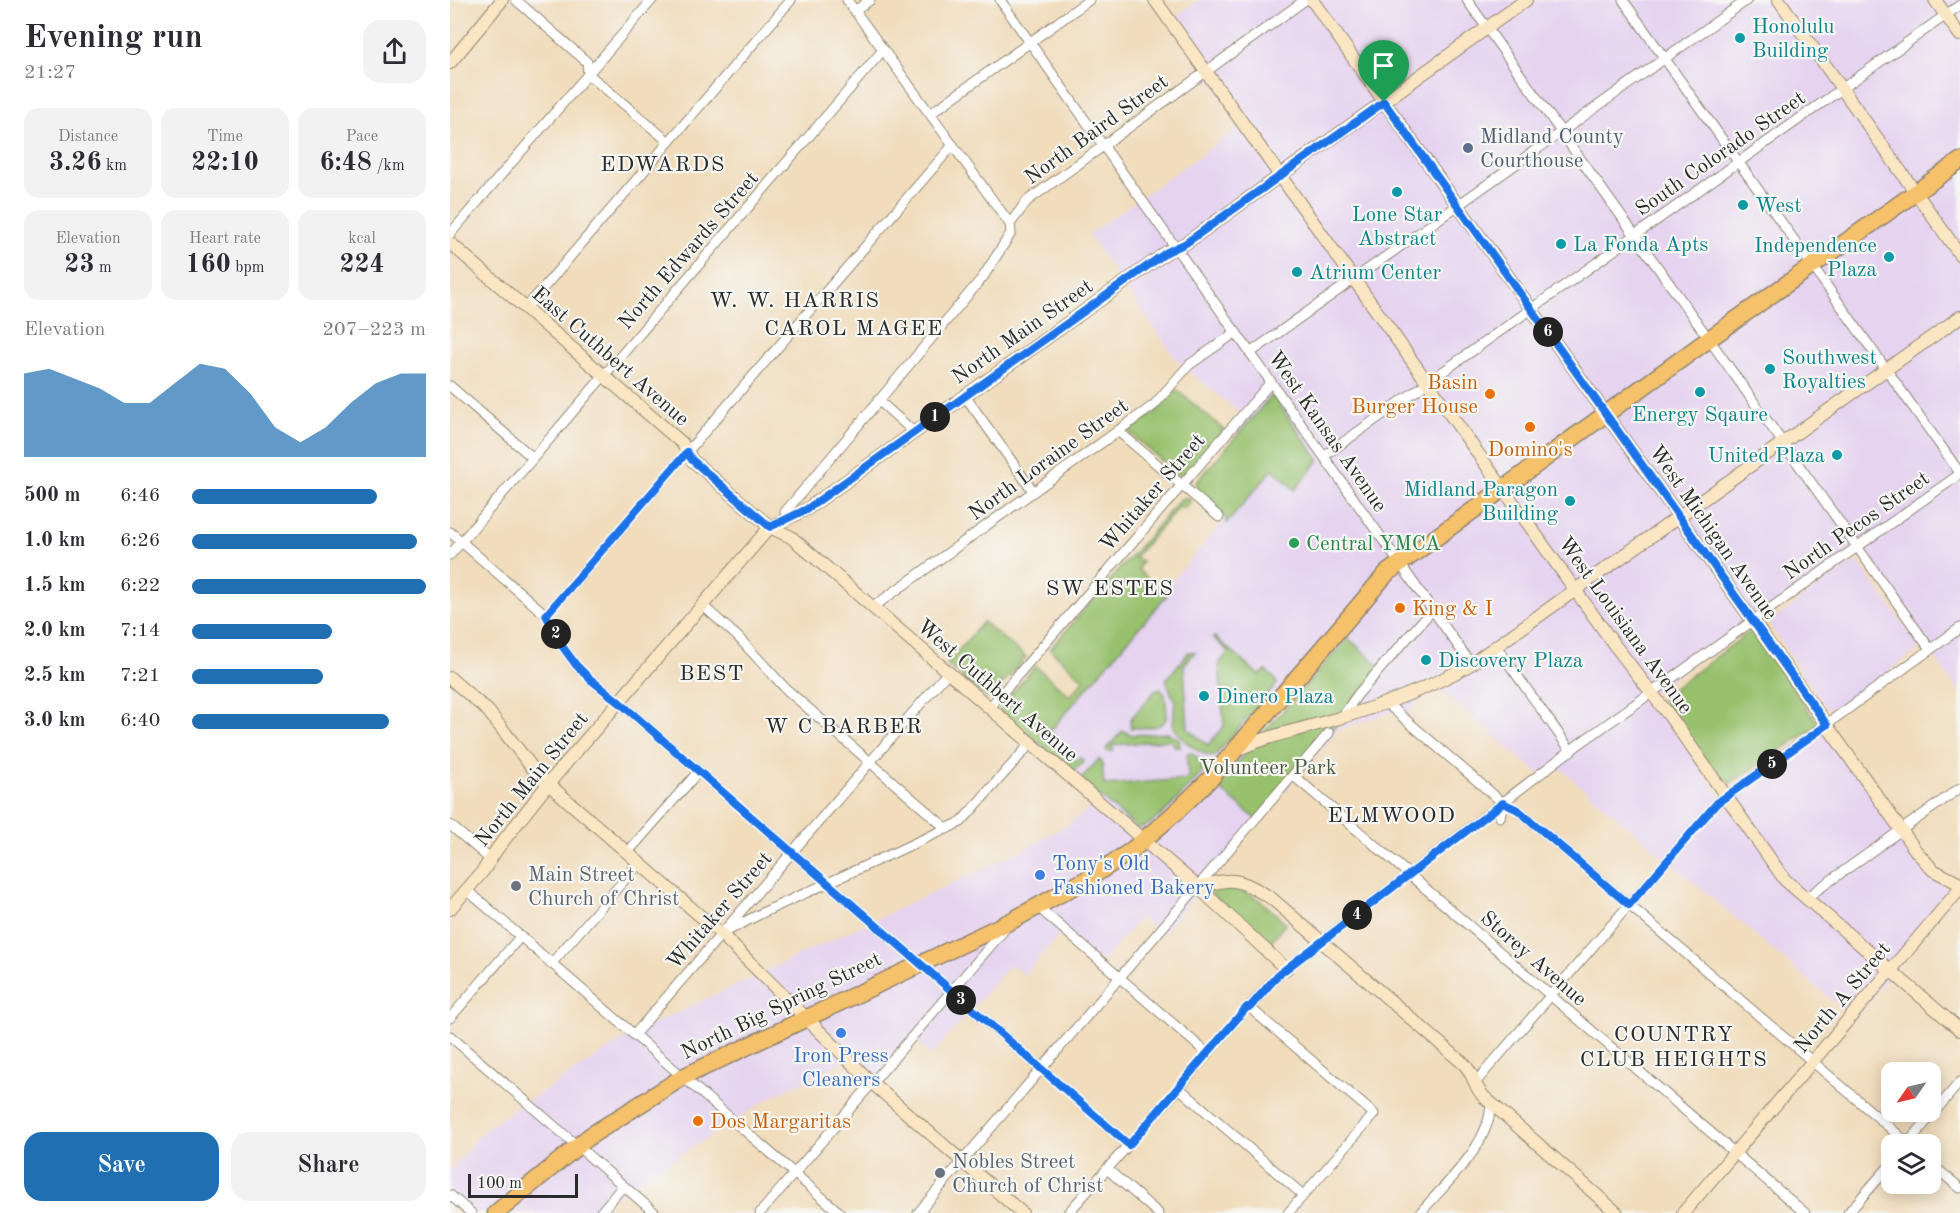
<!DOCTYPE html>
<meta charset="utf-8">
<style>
:root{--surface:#fff;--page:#f2f2f3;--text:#2b2b33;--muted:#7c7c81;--accent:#1f6fb2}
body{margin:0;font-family:"Old Standard TT",serif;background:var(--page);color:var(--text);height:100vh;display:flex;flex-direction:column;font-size:22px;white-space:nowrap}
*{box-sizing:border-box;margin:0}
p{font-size:20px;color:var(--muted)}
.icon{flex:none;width:33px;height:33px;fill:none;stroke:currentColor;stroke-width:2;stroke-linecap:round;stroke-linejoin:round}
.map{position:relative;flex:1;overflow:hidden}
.panel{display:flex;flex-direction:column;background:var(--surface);width:450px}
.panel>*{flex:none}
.needle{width:39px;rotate:236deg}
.tools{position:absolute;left:1431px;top:1062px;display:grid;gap:12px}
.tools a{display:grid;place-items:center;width:60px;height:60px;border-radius:12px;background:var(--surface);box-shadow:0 3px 15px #0003;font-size:30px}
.scale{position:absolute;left:18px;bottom:15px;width:110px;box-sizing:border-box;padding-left:6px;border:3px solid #2b2b2b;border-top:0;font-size:16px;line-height:21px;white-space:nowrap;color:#2b2b2b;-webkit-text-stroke:4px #f6f6f2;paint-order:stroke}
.pin{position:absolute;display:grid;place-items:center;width:51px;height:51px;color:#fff;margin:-62px -26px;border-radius:50% 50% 50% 0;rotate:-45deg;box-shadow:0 0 6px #0007}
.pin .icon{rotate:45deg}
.km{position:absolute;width:30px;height:30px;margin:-15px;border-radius:50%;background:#222;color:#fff;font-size:16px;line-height:30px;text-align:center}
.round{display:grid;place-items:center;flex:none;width:63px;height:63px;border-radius:18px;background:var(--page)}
.summary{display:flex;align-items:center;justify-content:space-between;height:102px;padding:0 24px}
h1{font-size:33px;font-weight:800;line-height:45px}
.figures{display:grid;grid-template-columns:repeat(3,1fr);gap:9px;height:102px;padding:6px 24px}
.figures div{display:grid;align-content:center;border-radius:15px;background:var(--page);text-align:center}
.figures b{font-size:26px;font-weight:800}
.figures small{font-size:16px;font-weight:400}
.figures p{font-size:16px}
.chart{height:168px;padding:12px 24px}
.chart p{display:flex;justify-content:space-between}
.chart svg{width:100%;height:108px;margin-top:6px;fill:var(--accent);opacity:.7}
.button{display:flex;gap:12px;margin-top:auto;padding:12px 24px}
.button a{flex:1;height:69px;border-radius:18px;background:var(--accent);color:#fff;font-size:24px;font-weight:800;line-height:69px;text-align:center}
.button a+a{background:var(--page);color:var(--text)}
ul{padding:0 24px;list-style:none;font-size:20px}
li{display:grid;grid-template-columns:96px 72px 1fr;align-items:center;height:45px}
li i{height:15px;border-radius:8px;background:var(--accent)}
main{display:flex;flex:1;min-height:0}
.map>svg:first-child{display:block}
</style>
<main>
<section class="panel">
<div class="summary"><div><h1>Evening run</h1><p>21:27</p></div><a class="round"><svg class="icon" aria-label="share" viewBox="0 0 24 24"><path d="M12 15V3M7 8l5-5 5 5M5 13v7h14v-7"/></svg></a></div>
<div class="figures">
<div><p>Distance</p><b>3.26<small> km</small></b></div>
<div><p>Time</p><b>22:10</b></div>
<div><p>Pace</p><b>6:48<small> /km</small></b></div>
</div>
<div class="figures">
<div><p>Elevation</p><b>23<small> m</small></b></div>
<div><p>Heart rate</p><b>160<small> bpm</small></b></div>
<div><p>kcal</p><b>224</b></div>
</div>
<div class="chart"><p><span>Elevation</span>207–223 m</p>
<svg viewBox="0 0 160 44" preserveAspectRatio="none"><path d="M0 44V10L10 8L20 12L30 16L40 22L50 22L60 14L70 6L80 8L90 18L100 32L110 38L120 32L130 22L140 14L150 10L160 10V44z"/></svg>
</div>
<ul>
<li><b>500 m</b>6:46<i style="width:79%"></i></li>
<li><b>1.0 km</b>6:26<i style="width:96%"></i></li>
<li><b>1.5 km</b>6:22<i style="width:100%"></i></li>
<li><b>2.0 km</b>7:14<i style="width:60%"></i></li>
<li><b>2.5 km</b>7:21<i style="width:56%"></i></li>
<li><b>3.0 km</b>6:40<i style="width:84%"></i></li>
</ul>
<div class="button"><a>Save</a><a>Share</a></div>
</section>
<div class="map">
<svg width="1510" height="1213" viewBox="0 0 1510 1213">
<rect width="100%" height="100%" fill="#f6f6f2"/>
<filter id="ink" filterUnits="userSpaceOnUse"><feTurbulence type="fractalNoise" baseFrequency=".0167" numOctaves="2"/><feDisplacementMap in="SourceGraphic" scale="12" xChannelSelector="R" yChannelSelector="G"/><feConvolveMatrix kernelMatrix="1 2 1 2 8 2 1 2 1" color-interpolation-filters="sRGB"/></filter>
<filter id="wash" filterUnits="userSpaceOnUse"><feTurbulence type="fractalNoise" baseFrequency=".008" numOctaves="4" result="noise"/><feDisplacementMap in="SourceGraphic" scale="24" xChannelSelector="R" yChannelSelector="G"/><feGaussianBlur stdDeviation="1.35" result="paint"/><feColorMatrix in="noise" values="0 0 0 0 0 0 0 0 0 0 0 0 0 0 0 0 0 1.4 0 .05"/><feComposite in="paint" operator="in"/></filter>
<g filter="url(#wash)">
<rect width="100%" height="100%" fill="#f1dcbb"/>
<g fill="#e5d3f0" fill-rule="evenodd">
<path d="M749,0H1510V693L1406,548L1199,695L1272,798L1376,725L1466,862L1505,895L1404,1019L1105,764L1090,775L983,684L955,717L947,710L888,730L711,935L691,917L652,962L613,930L574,975L561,964L482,1055L462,1037L420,1086L395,1060L318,1099L162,1199L150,1213H22L0,1194V1170L35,1129L182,1034L571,851L618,824L649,802L582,745L822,464L781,428L792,415L729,363L638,235L793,125L720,21ZM872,648L915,685L803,741Z"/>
<polygon points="1402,562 1408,562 1469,646 1468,650 1384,709 1377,709 1320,626 1321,621"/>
</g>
<g fill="#97c16d" stroke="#61764c" stroke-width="1.5">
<polygon points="727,390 774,430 732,477 728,475 680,433 680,430 707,411"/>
<polygon points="821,396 824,397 869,460 845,490 823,469 777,523 776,518 746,492 745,484"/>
<polygon points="734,498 740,499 739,504 735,508 729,507 684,558 692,561 688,570 717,595 600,731 605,736 602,740 626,761 629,758 633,760 633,763 623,772 551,711 551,706 585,666 620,696 634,680 600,649 731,499"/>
<polygon points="533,622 576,657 540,698 537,698 497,664"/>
<polygon points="1302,630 1369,725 1274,787 1211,698"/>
<path d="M765,637L809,675L816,671L824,678L827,684L765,756C749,755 732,740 723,727L725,698L722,695L716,680L739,652H745L734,665L738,729L758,745L774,726L769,663L779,652L763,638Z"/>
<polygon points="898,638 933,669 807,820 766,786"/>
<path d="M710,689L715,694C716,711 723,725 701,727C694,728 688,728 681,728L680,720L705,691Z"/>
<polygon points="673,731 682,735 718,733 729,739 730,747 726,747 720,740 663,745 663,751 657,751 656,749"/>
<path d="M740,753H742L752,762L753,772C740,785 705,829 687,828L630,780L649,759L652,762L654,785L738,779L737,755Z"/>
<path d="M762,887C803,889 807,898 836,923L819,944L758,891Z"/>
</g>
</g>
<g filter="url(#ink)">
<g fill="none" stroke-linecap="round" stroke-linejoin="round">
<g stroke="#8e8473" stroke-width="11">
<g id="street">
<polyline points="66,0 137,62 138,74 219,142"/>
<polyline points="397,0 560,224"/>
<polyline points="550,0 1021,664"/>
<polyline points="1017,0 1480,649"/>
<polyline points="1173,0 1510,473"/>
<polyline points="405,11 420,0"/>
<polyline points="480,114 639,0"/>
<polyline points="0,234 202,0"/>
<polyline points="76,308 341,0"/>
<polyline points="800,353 1297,0"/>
<polyline points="0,386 83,458"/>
<polyline points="515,396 583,491"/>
<polyline points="428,400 464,432"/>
<polyline points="668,431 769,517"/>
<polyline points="874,456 1510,5"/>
<polyline points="335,512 533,277 561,233 560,224 577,201 855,0"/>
<polyline points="0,532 96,615 112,646 126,665 140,679 169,702 679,1145"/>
<polyline points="0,555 433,50"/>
<polyline points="252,605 288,637 336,689 497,829"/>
<polyline points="423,607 704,405 739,365 786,332"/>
<polyline points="96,615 503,145"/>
<polyline points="1046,646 1121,751"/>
<polyline points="935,702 1053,803 1050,817"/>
<polyline points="540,707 821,382"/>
<polyline points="892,717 908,694 983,609"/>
<polyline points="844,776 1355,1213"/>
<polyline points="1053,803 1068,810 1459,1144"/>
<polyline points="0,825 40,859"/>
<polyline points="177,853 249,771"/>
<polyline points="17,890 390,1213"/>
<polyline points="1356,898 1510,788"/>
<polyline points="588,907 758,1054"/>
<polyline points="277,931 314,912 511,822 581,743"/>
<polyline points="101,964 189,863"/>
<polyline points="799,1007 924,1114 838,1213"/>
<polyline points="0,1018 70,937"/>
<polyline points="184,1035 498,672"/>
<polyline points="0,1036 205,1213"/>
<polyline points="1025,1083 1267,803 1510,628"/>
<polyline points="729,1088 853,1195"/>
<polyline points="1457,1144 1510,1082"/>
<polyline points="1480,1163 1510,1188"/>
<polyline points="657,1169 708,1213"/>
<polyline points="0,1195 21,1213"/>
<polyline points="150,1213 173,1186"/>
<polyline points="310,1213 555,929"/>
<polyline points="468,1213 879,733"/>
<polyline points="618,1213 729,1088 797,1007 799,1007 828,975 1129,744 1510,474"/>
<path d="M970,1213C997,1182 1041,1144 1041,1102"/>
<polyline points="1398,1213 1442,1163"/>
</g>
</g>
<g stroke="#8e8473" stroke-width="14">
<g id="secondary">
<polyline points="705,0 1163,643 1221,718 1335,880 1510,1030"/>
<polyline points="862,0 1466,851 1483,870 1510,884"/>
<polyline points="1329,0 1510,255"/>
<polyline points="1485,0 1510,35"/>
<polyline points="0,63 52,0"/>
<polyline points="0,243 232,443 242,460 320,527 341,537 748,887 836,969"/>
<polyline points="0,678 38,711 88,775 271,934 422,1083 572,1213"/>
<path d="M789,749C814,737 841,732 868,724C920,710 975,691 1021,664L1510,317"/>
<path d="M748,887C786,877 787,878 821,898L1014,1064C1024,1074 1024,1087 1034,1097L1167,1213"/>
<polyline points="0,909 33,871 47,849 98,784 320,527 357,509 717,252 736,243 1076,0"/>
<polyline points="1233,1213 1510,889"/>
</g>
</g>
<g stroke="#8e8473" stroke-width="19">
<polyline id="highway" points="46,1213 140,1136 233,1077 563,920 639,878 681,851 726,812 761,778 937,573 1259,339 1510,161"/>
</g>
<use href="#street" stroke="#fff" stroke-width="9"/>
<use href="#secondary" stroke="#fbe6c4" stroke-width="12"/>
<use href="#highway" stroke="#f5c16b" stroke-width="16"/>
</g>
</g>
<g fill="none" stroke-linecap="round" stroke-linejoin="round" filter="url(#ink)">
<g stroke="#fff" stroke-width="12">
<polygon id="route" points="934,102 1377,725 1267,803 1179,905 1068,810 1053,803 828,975 800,1007 797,1007 679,1145 169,702 140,679 126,665 112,646 96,615 237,452 242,460 320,527 357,509 717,252 736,243"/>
</g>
<use href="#route" stroke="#1a73e8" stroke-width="8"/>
</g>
<g fill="#0f9aa8" stroke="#f6f6f2" stroke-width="2">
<circle cx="1290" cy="38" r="6"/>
<circle cx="947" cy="192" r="6"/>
<circle cx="1293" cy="205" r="6"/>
<circle cx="1111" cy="244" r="6"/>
<circle cx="1439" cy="257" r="6"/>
<circle cx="847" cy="272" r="6"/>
<circle cx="1320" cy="369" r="6"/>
<circle cx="1250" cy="392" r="6"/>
<circle cx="1387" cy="455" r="6"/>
<circle cx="1120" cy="501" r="6"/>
<circle cx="976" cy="660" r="6"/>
<circle cx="754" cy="696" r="6"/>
</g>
<circle fill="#5c6f8a" stroke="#f6f6f2" stroke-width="2" cx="1018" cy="148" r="6"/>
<g fill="#e8710a" stroke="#f6f6f2" stroke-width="2">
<circle cx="1040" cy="394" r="6"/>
<circle cx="1080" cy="427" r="6"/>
<circle cx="950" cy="608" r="6"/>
<circle cx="248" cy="1121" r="6"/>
</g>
<circle fill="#2e9e5b" stroke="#f6f6f2" stroke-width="2" cx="844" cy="543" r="6"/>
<g fill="#3f7fe0" stroke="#f6f6f2" stroke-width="2">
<circle cx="590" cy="875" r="6"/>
<circle cx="391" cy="1033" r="6"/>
</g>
<g fill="#6b7280" stroke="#f6f6f2" stroke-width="2">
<circle cx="66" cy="886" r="6"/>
<circle cx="490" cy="1173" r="6"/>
</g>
<g text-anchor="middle" stroke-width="4.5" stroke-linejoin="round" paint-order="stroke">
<g font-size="21" fill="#0d838f" stroke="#f6f6f2" text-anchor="start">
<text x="1302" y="33">Honolulu<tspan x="1302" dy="24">Building</tspan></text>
<text x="1305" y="212">West</text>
<text x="947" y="221" text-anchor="middle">Lone Star<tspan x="947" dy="24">Abstract</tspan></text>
<text x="1123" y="251">La Fonda Apts</text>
<text x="1427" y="252" text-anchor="end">Independence<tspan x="1427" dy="24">Plaza</tspan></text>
<text x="859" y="279">Atrium Center</text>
<text x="1332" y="364">Southwest<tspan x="1332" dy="24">Royalties</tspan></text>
<text x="1250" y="421" text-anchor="middle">Energy Sqaure</text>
<text x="1375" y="462" text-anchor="end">United Plaza</text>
<text x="1108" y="496" text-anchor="end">Midland Paragon<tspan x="1108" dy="24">Building</tspan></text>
<text x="988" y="667">Discovery Plaza</text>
<text x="766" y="703">Dinero Plaza</text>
</g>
<g font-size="21" fill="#2b2b2b" stroke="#f6f6f2">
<text transform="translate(646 129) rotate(-36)" y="7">North Baird Street</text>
<text transform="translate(1270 153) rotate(-35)" y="7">South Colorado Street</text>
<text transform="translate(238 250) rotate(-49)" y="7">North Edwards Street</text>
<text transform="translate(572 331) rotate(-35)" y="7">North Main Street</text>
<text transform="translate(161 356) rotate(41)" y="7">East Cuthbert Avenue</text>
<text transform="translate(878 431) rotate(55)" y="7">West Kansas Avenue</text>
<text transform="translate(598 459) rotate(-36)" y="7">North Loraine Street</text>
<text transform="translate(702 492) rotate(-49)" y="7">Whitaker Street</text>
<text transform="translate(1406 525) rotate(-35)" y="7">North Pecos Street</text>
<text transform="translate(1264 532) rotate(55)" y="7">West Michigan Avenue</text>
<text transform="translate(1176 625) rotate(54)" y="7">West Louisiana Avenue</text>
<text transform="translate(548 690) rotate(41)" y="7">West Cuthbert Avenue</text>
<text transform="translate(81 779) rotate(-51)" y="7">North Main Street</text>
<text transform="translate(269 910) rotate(-49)" y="7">Whitaker Street</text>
<text transform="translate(1084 958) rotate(41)" y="7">Storey Avenue</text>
<text transform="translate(1392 997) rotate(-50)" y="7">North A Street</text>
<text transform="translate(331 1005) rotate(-26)" y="7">North Big Spring Street</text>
</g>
<g font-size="21" fill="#4e5e75" stroke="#f6f6f2" text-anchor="start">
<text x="1030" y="143">Midland County<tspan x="1030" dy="24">Courthouse</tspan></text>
</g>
<g font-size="21" fill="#c56008" stroke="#f6f6f2" text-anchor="start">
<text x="1028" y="389" text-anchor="end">Basin<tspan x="1028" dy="24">Burger House</tspan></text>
<text x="1080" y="456" text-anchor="middle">Domino's</text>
<text x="962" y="615">King &amp; I</text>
<text x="260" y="1128">Dos Margaritas</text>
</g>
<g font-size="21" fill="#27864d" stroke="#f6f6f2" text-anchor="start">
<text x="856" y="550">Central YMCA</text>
</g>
<g font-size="21" fill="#4b583f" stroke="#f6f6f2">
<text x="818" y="774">Volunteer Park</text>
</g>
<g font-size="21" fill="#366cbe" stroke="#f6f6f2" text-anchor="start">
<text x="602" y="870">Tony's Old<tspan x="602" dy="24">Fashioned Bakery</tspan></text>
<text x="391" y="1062" text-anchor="middle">Iron Press<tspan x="391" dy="24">Cleaners</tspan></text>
</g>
<g font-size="21" fill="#5b616d" stroke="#f6f6f2" text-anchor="start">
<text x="78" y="881">Main Street<tspan x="78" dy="24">Church of Christ</tspan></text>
<text x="502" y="1168">Nobles Street<tspan x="502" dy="24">Church of Christ</tspan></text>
</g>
<g font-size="22" letter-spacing="1.5" fill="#2b2b2b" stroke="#f6f6f2">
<text x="213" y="171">EDWARDS</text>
<text x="345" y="307">W. W. HARRIS</text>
<text x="404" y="335">CAROL MAGEE</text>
<text x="660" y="595">SW ESTES</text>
<text x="262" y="680">BEST</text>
<text x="394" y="733">W C BARBER</text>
<text x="942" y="822">ELMWOOD</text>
<text x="1224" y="1041">COUNTRY<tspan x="1224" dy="25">CLUB HEIGHTS</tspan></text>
</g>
</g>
</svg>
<div class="tools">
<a><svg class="needle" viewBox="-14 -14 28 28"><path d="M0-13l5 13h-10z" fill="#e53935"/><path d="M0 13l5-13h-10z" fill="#7c7c81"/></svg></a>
<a><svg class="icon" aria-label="layers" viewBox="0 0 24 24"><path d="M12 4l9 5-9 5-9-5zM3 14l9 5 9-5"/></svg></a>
</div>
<div class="scale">100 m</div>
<div class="pin" style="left:934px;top:102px;background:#1e9e55"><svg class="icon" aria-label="arrive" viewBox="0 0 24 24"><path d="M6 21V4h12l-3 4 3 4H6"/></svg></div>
<b class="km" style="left:485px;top:417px">1</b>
<b class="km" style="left:106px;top:634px">2</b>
<b class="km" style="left:511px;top:1000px">3</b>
<b class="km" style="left:907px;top:915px">4</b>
<b class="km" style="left:1322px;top:764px">5</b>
<b class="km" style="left:1098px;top:332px">6</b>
</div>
</main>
